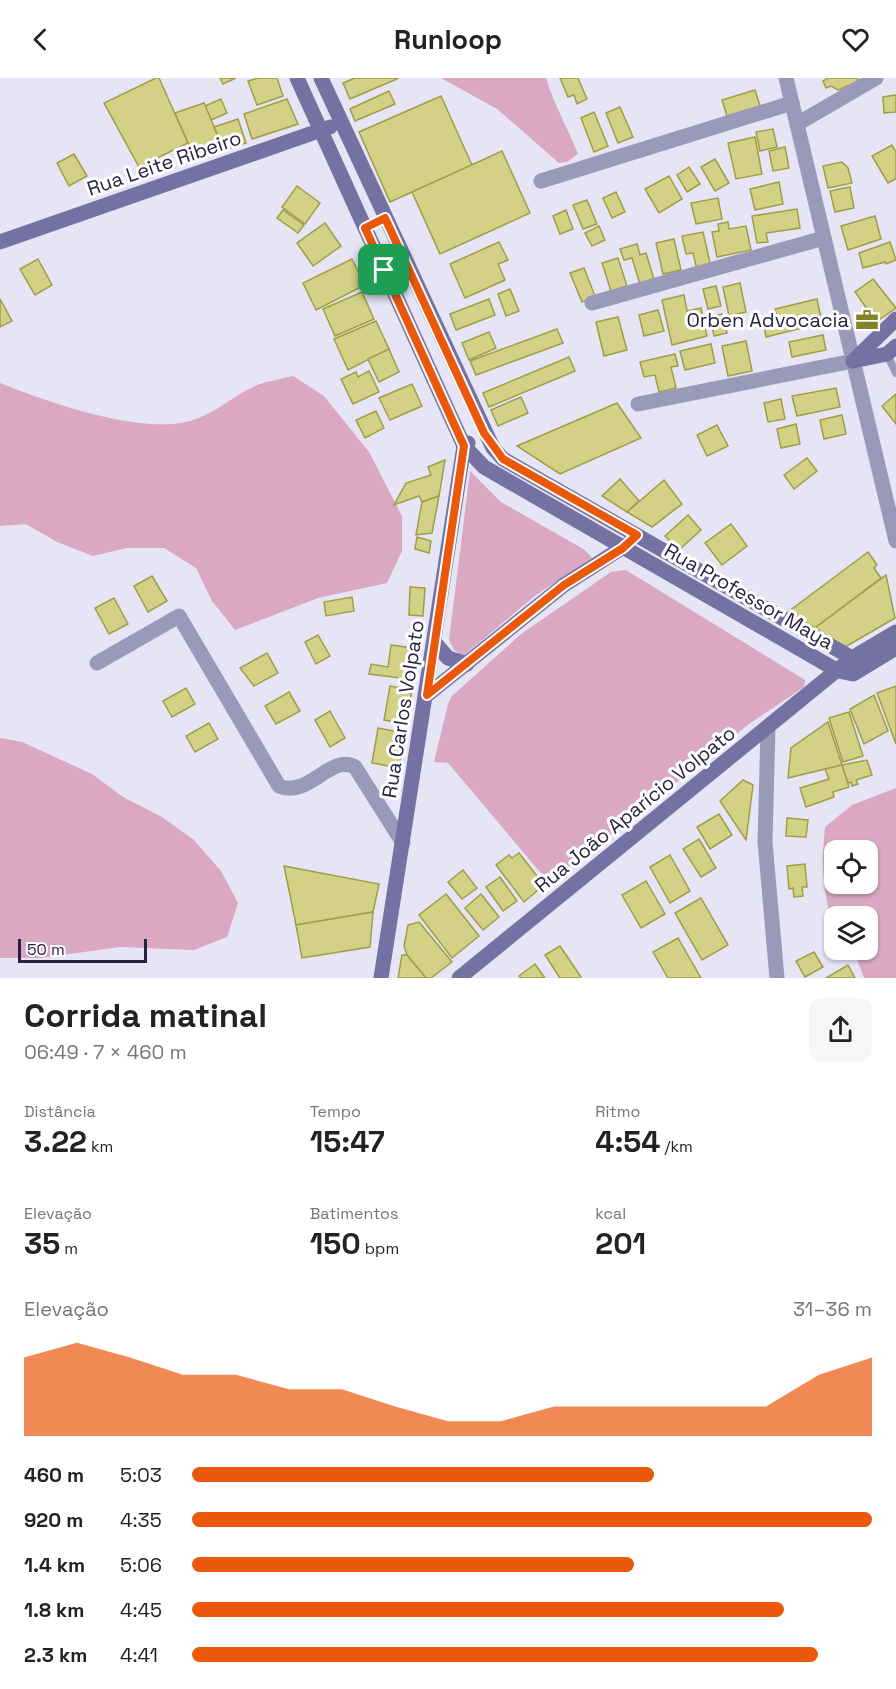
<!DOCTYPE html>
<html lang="pt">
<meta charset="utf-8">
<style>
:root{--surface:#fff;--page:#f6f6f6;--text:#222;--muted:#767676;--accent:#ea580c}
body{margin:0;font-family:"Space Grotesk",sans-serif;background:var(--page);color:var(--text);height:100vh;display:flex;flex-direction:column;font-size:22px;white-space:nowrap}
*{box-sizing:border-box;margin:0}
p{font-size:20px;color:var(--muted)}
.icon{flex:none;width:33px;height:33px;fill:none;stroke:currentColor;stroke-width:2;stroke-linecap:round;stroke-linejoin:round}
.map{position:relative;height:900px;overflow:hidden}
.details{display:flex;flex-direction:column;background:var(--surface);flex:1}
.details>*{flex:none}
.controls{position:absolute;left:824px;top:762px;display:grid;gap:12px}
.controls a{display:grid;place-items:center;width:54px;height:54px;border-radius:12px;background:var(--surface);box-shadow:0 2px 4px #0004;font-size:30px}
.scale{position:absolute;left:18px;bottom:15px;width:129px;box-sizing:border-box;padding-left:6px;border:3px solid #252341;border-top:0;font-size:16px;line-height:21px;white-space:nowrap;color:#252341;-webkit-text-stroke:4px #fff;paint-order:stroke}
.pin{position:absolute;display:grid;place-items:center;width:51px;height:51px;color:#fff;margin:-26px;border-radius:12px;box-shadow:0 3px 9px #0006}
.round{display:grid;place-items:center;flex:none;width:63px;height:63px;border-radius:12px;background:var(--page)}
.headline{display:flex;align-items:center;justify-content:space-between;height:102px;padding:0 24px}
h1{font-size:33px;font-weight:700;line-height:45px}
.figures{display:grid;grid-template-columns:repeat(3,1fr);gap:9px;height:102px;padding:6px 24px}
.figures div{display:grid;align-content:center}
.figures b{font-size:30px;font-weight:700}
.figures small{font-size:16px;font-weight:400}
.figures p{font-size:16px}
.chart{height:168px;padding:12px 24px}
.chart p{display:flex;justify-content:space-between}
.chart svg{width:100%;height:108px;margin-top:6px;fill:var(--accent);opacity:.7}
ul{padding:0 24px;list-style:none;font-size:20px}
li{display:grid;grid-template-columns:96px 72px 1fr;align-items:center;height:45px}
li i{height:15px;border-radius:8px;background:var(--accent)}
header{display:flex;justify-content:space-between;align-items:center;height:78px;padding:0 24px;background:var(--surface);font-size:27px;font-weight:700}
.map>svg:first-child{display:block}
</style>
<header><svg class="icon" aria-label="back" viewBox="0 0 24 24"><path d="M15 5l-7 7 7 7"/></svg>Runloop<svg class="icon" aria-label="heart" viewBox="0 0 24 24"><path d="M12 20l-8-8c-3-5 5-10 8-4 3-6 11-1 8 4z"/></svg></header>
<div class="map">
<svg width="896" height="900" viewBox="0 0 896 900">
<rect width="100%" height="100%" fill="#e6e5f6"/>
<g fill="#daa8c2" fill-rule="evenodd">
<path d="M441,0H546C554,27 568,50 578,76L567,84L559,85L497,31Z"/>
<path d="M293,298L324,318L369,374L402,438V473L387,505L318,520L235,552L212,523L196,490L164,470H127L93,478L57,464L26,446L0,448V305C48,324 147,360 196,341C218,333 236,316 257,307C268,303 281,301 293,298Z"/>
<polygon points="470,393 501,424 585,472 592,480 536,517 463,578 454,572 449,562"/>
<polygon points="626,492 805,602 804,609 749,646 550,806 448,685 434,684 448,626 452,618 521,556 611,494"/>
<polygon points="0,660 22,664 92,696 123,719 162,739 194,762 221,793 238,825 227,859 194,872 120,869 41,880 0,880"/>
<path d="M896,710V900H864L857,881L849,872H867V838H834V852C823,815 821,788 825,749L852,727ZM834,772H867V806H834Z"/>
</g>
<g fill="#d3d185" stroke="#a19d46" stroke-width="1.5">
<polygon points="156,0 159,0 188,65 139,89 104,25"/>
<polygon points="220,0 236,0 223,6"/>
<polygon points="258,0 277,0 283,18 257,27 248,3"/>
<polygon points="355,0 399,0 350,21 343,5"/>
<polygon points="560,0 578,0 587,21 577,26 574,17 568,19"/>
<polygon points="828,0 857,0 859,3 838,12 831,8 826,10 823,3"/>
<polygon points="755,12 760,28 727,38 722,22"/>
<polygon points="389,13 395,26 355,43 350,31"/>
<polygon points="896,17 896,34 884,35 883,19"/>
<polygon points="441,18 472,87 390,124 359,54"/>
<polygon points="221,21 227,35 211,42 205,28"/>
<polygon points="287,21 298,46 252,61 244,36"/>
<polygon points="204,25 224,72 195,81 175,35"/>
<polygon points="620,29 633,59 618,65 606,35"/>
<polygon points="594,34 608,68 594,74 581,40"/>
<polygon points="238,41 246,65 224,72 214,49"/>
<polygon points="773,51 777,69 760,73 756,54"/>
<polygon points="755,59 762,96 736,101 728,65"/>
<polygon points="892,67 896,74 896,101 888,105 872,78"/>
<polygon points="785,69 789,90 773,93 769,73"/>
<polygon points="502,73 530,135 440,176 412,114"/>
<polygon points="74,76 87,98 69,108 57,85"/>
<polygon points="715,81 729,105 715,113 701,89"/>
<polygon points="842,84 848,90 852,105 828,110 823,88"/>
<polygon points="689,89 700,106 687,114 677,97"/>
<polygon points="669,98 682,121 659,135 645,111"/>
<polygon points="779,104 783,126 755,132 750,111"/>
<polygon points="297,108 320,125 305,146 282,129"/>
<polygon points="850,109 854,130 835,134 830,113"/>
<polygon points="616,114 625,134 612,140 603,120"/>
<polygon points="718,120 722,141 696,146 691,125"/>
<polygon points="587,122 597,146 583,151 573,127"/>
<polygon points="797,131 800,150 766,155 768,164 757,165 752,138"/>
<polygon points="283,132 304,147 298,155 277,140"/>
<polygon points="566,132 573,151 560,156 553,138"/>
<polygon points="875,138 881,161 848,172 841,148"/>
<polygon points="728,144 729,151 746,148 751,172 717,179 712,154 719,153 718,146"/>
<polygon points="325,145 341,168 313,188 297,165"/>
<polygon points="599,148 605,162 592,168 585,155"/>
<polygon points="703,154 711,189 697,192 693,175 686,176 682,158"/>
<polygon points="674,161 681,192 663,196 656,165"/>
<polygon points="499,164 508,182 498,186 505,202 465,220 450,186"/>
<polygon points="890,164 896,182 886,186 885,184 863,190 859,175"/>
<polygon points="637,166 640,177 646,175 654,201 640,206 632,180 624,182 620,171"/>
<polygon points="618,180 627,208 611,213 602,185"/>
<polygon points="38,181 52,207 35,217 20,191"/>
<polygon points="352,181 365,207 316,232 303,205"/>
<polygon points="584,190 595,218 582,224 570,195"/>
<polygon points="873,201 896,230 876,244 855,214"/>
<polygon points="740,205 746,234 729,238 723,209"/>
<polygon points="716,208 721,228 708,231 703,211"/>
<polygon points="510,211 519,233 506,238 498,216"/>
<polygon points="362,214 374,241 335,258 323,231"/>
<polygon points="684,217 687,233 701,230 707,258 672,267 662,222"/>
<polygon points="0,221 12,243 0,249"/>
<polygon points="489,221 495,237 456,252 450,236"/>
<polygon points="817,221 822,245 766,259 764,246 778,243 775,231"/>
<polygon points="658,232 664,253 644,258 639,237"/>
<polygon points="722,236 727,255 714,258 710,238"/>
<polygon points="618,239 627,272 604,278 596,244"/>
<polygon points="376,243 389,271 348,292 334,261"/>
<polygon points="557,251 563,265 476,297 470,283"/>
<polygon points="489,254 496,270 469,282 462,265"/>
<polygon points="823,257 826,272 792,279 789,264"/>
<polygon points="746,263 752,293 728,298 722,268"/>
<polygon points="711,266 715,285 685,292 680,273"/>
<polygon points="389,271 399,294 379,304 368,281"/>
<polygon points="675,276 678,288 671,289 676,310 659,314 655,297 644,299 640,284"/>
<polygon points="569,279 575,293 489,329 483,315"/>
<polygon points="369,293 379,314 353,326 341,301 356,294 358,299"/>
<polygon points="412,306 422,328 390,342 379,320"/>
<polygon points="836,310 840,329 797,338 792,318"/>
<polygon points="896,316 896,346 882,328"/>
<polygon points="521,319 528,335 498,348 491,332"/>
<polygon points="781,321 785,341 768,344 764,325"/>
<polygon points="617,325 641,360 560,396 517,368"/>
<polygon points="376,333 384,350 365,360 356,342"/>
<polygon points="842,337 846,356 824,361 820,342"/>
<polygon points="796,346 800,366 781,370 777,351"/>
<polygon points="717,347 728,368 707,378 697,357"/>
<polygon points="807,380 817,393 794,411 784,397"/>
<polygon points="445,382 439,418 422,424 419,418 394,427 406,405 431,397 428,389"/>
<polygon points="620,401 639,423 627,434 602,418"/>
<polygon points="664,402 682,426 652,449 627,434"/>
<polygon points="439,418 432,455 416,457 422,424"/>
<polygon points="688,437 701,452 679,472 665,458"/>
<polygon points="731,446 747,468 722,487 705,465"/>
<polygon points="417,459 431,463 429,475 415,471"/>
<polygon points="868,474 877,487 874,490 881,500 815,550 788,534"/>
<polygon points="886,497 895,540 845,569 815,550"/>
<polygon points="152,498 167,523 148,534 134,508"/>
<polygon points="410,509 425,510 423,538 409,537"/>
<polygon points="352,519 354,533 326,538 324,524"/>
<polygon points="114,520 128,546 109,556 95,530"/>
<polygon points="318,557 330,578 316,586 305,564"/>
<polygon points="391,567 420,571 416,602 369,596 371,586 388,589"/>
<polygon points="267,575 278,595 254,608 240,590"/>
<polygon points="390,608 412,612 406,645 384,642"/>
<polygon points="896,608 896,666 877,615"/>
<polygon points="186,610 195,626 172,639 163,623"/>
<polygon points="289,614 300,633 276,646 265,628"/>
<polygon points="874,617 888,653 864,666 850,631"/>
<polygon points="330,633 345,660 330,669 315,642"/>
<polygon points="849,634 863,678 843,684 829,640"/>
<polygon points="828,644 842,687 788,700 791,670"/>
<polygon points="209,645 218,661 195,674 186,658"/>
<polygon points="378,650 405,655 399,690 372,685"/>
<polygon points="867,682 872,697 856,702 858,706 852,708 851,704 848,705 842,687"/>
<polygon points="842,687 849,709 833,714 834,719 806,729 800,710 829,701 825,691"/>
<polygon points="743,702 753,707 746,762 720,723"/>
<polygon points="719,736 732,757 710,771 697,749"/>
<polygon points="787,740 808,742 806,759 786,758"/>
<polygon points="699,761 716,790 701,799 683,771"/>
<polygon points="519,775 544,807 524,824 496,787 509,777 512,780"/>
<polygon points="670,777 690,813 670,825 650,789"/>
<polygon points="805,786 807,809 802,809 803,818 794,819 793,810 789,811 787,788"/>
<polygon points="284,788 379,806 373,834 296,847"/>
<polygon points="463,792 477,810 462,821 448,804"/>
<polygon points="500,799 517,823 503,833 486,809"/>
<polygon points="646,803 665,836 641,850 622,817"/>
<polygon points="446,816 479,858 452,880 419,837"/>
<polygon points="481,816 499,839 483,852 465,830"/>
<polygon points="701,820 728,867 702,882 675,835"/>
<polygon points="373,834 370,869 302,880 296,847"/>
<polygon points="419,844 452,884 431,900 426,900 407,877 404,868 408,847"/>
<polygon points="678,860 701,900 668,900 653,874"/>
<polygon points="560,868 581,899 580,900 560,900 545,877"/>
<polygon points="814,874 823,889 805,899 796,883"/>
<polygon points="402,877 407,877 426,900 398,900"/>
<polygon points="535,886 545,900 521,900 519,898"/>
<polygon points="848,887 855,900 826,900"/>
</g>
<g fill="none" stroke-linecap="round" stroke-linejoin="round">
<polyline stroke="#9a99ba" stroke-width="8" points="887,276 896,295"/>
<g stroke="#9a99ba" stroke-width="15">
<polyline points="786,0 896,463"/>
<polyline points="797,46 876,0"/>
<polyline points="541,103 792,25"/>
<polyline points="592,225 824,160"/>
<polyline points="638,326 853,283"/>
<path d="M97,585L179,538L279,708C308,721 331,675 355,689L403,765"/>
<polyline points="768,650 765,764 777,900"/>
</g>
<g stroke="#7572a3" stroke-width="15">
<polyline points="297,0 464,368 484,389 838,593 853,596 896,570"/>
<polyline points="321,0 493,370 503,381 852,580"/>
<polyline points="0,164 330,49"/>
<polyline points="853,283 896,241"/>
<polyline points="853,283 887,276 896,268"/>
<polyline points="435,565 448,580 467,586"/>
<polyline points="427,617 564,507 628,466"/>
<polyline points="381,900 464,368 468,365"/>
<polyline points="459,900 852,580 896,554"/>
</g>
</g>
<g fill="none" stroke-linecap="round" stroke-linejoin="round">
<g stroke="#fff" stroke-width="12">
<polygon id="route" points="385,140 484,355 503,381 637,457 623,470 564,507 427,617 464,368 365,150"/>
</g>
<use href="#route" stroke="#ea580c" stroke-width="8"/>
</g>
<defs>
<g id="office-bare" transform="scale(1.8)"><path d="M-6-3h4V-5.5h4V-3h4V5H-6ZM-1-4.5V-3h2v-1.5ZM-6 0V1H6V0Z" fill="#858129" stroke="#fff" stroke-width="2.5" paint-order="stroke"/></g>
</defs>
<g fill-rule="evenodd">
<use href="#office-bare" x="867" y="242"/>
</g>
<g text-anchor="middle" stroke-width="6" stroke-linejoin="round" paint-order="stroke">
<g font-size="20" fill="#252341" stroke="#fff">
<text transform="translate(164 85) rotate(-19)" y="7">Rua Leite Ribeiro</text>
<text transform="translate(749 518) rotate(30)" y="7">Rua Professor Maya</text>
<text transform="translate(403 631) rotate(-81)" y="7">Rua Carlos Volpato</text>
<text transform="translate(635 731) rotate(-39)" y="7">Rua João Aparício Volpato</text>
</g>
<g font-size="20" fill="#252341" stroke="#fff" text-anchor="end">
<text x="849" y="249">Orben Advocacia</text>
</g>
</g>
</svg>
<div class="controls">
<a><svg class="icon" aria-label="locate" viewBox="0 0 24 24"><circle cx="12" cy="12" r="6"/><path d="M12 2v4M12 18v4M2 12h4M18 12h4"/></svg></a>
<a><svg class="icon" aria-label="layers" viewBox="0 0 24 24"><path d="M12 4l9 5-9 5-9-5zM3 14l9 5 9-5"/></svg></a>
</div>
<div class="scale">50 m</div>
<div class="pin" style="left:384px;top:192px;background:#1e9e55"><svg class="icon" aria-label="arrive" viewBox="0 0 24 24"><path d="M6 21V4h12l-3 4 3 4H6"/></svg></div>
</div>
<section class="details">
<div class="headline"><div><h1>Corrida matinal</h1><p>06:49 · 7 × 460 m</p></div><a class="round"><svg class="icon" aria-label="share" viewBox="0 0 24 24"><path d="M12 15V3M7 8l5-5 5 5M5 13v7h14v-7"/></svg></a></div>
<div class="figures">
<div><p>Distância</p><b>3.22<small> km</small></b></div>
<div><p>Tempo</p><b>15:47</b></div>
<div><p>Ritmo</p><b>4:54<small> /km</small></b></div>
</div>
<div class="figures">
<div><p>Elevação</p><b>35<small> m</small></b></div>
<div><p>Batimentos</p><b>150<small> bpm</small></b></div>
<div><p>kcal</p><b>201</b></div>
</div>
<div class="chart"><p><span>Elevação</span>31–36 m</p>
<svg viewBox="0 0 160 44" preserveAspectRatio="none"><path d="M0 44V12L10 6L20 12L30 19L40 19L50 25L60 25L70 32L80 38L90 38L100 32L110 32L120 32L130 32L140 32L150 19L160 12V44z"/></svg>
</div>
<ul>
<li><b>460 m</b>5:03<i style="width:68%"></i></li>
<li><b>920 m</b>4:35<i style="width:100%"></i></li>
<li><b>1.4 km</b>5:06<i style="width:65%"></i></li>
<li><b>1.8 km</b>4:45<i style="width:87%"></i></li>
<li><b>2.3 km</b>4:41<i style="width:92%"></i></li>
</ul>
</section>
